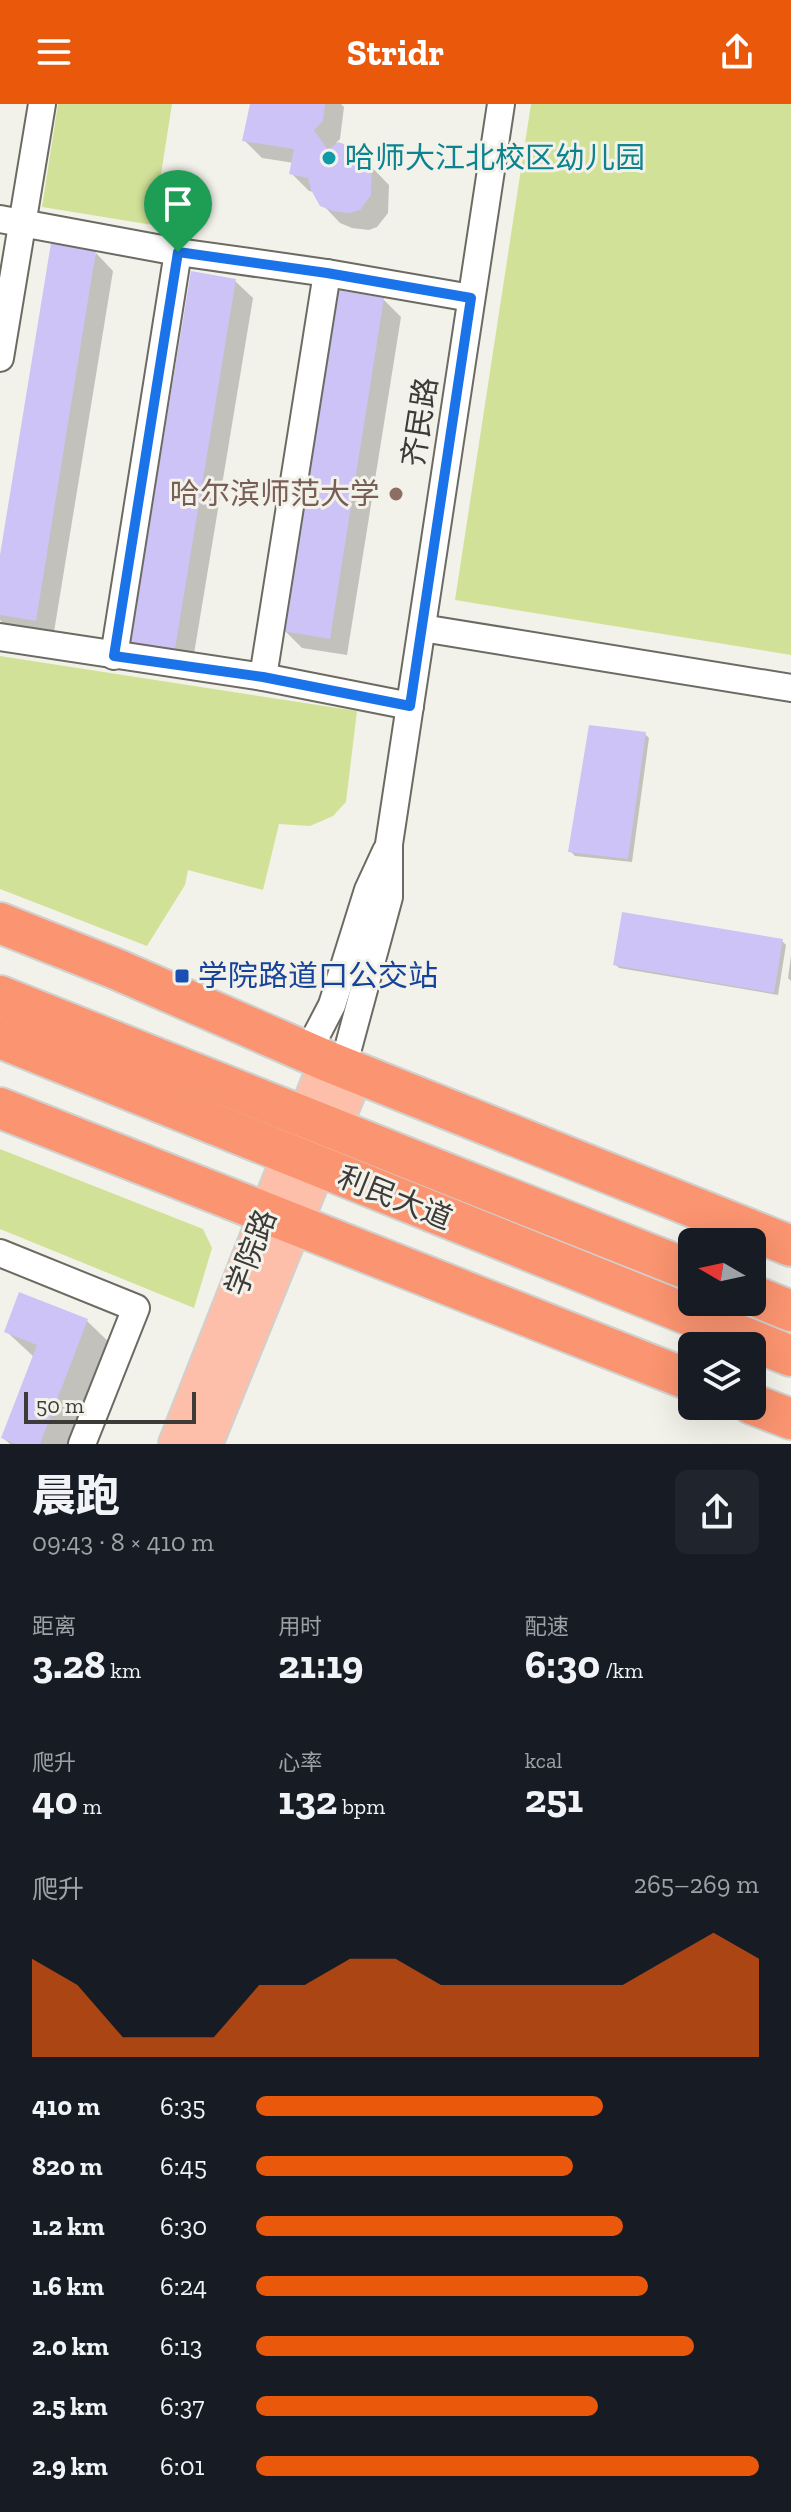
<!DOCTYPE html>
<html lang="zh">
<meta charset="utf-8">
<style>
:root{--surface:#171b24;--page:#20242c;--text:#f1f3f6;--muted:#9ea1a6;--accent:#ea580c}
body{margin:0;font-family:"Zilla Slab","Noto Sans SC",serif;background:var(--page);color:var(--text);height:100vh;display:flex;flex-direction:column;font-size:30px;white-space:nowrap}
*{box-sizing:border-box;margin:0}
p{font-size:26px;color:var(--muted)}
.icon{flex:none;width:44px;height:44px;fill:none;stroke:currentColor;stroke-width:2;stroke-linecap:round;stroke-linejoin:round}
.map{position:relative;height:1340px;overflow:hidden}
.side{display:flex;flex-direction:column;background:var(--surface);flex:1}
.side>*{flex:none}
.needle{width:52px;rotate:279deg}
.fabs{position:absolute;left:678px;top:1124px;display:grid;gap:16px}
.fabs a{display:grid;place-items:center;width:88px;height:88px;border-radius:12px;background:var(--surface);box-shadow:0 8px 32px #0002;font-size:40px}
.scale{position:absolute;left:24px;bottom:20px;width:172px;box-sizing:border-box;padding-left:8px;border:4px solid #3c3b38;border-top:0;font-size:22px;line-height:28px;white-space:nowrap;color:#3c3b38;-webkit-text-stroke:6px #f3f2ea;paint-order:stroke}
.pin{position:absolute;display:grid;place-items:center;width:68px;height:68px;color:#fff;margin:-82px -34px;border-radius:50% 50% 50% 0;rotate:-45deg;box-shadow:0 0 8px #0007}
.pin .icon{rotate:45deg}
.round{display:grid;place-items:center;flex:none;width:84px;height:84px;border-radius:12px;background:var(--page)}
.overview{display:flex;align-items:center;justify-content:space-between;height:136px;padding:0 32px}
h1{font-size:44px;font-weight:800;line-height:60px}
.metrics{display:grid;grid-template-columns:repeat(3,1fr);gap:12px;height:136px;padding:8px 32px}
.metrics div{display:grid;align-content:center}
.metrics b{font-size:40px;font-weight:800}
.metrics small{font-size:22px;font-weight:400}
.metrics p{font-size:22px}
.chart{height:224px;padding:16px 32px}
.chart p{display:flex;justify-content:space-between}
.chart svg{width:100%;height:144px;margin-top:8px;fill:var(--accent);opacity:.7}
ul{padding:0 32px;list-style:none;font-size:26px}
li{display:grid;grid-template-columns:128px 96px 1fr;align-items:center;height:60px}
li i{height:20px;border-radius:10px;background:var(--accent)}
header{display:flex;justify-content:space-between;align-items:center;height:104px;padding:0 32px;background:var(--accent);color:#fff;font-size:36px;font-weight:800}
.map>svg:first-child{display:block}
</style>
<header><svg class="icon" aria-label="menu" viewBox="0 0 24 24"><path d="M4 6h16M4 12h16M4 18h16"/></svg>Stridr<svg class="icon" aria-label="share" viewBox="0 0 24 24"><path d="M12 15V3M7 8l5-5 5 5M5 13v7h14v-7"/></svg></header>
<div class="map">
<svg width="791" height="1340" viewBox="0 0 791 1340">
<rect width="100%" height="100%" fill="#f3f2ea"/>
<g fill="#d1e197">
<polygon points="58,0 172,0 153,121 42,103"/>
<polygon points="531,0 791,0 791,551 455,496"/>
<polygon points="0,552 357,607 346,698 333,712 310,722 279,720 263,786 188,766 185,781 147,842 0,785"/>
<polygon points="0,1045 203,1125 212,1144 194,1204 0,1125"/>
</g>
<g fill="#0003">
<polygon points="252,0 341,0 344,3 340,35 336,39 355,46 389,81 388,109 377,123 369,126 352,124 340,119 322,100 315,88 309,87 291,69 294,59 262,54 244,36"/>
<polygon points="96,149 113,167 53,534 10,527 0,516 0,464"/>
<polygon points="235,177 253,194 192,562 150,555 132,537"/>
<polygon points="383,195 401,213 347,551 302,544 284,526"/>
<polygon points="645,630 649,634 632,758 575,752 571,748"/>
<polygon points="782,837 786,841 778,891 619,864 615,860"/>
<polygon points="791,852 791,877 788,874"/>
<polygon points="87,1217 112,1241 73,1340 10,1340 3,1334 34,1253 7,1228"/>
</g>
<g fill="#cec3f6">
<polygon points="250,0 325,0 323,17 314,26 328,46 338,38 356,44 372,61 371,91 360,106 350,109 333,107 320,102 311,86 308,74 289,70 294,45 242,37"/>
<polygon points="51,139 96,147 36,517 0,511 0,451"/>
<polygon points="191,167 236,175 175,545 130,538"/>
<polygon points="337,186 384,194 330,535 282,527"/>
<polygon points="589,621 646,628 628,755 568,748"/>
<polygon points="622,808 783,835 774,889 613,861"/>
<polygon points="19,1188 88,1215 40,1340 16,1340 1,1334 37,1241 4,1228"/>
</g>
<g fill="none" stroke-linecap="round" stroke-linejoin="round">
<g stroke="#6c6b63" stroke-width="30">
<g id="minor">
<polyline points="0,115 178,148 327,169 471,194"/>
<polyline points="0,254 42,0"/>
<polyline points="422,524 791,584"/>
<polyline points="0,533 263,573 410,602"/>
<polyline points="114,552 178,148"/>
<polyline points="263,573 327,169"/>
<polyline points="307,949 332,901 368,786 386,747"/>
<polyline points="343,963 389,793 389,740 501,0"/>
<polyline points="0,1149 136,1204 82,1340"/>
</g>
</g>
<g stroke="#d0d0cf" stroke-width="38">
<g id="major">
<polyline points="176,1340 327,957"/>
<polyline points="205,1340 356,969"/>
</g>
</g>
<g stroke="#d0d0cf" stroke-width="44">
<g id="highway">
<polyline points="0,819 116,865 327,957 791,1142"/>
<polyline points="0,892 692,1167"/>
<polyline points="0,934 791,1252"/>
<polyline points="0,1004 692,1277"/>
<polyline points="752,1191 791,1207"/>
<polyline points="752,1300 791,1315"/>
</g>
</g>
<use href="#minor" stroke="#fff" stroke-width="26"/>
<use href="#major" stroke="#fdbfa9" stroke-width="34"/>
<use href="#highway" stroke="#fb9470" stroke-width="40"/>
</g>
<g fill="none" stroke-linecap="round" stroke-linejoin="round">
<g stroke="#fff" stroke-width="16">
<polygon id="route" points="178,148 327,169 471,194 410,602 263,573 114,552"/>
</g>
<use href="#route" stroke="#1a73e8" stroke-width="10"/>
</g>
<circle fill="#0f9aa8" stroke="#f3f2ea" stroke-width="3" cx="329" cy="54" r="8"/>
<circle fill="#8d6e63" stroke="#f3f2ea" stroke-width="3" cx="396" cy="390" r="8"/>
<rect fill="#1a4fb4" stroke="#f3f2ea" stroke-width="3" x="174" y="864" width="16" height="16" rx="4"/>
<g text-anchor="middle" stroke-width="6" stroke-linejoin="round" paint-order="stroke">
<g font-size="30" fill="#0d838f" stroke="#f3f2ea" text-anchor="start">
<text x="345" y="64">哈师大江北校区幼儿园</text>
</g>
<g font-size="30" fill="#3c3b38" stroke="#f3f2ea">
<text transform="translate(420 318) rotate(-81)" y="10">齐民路</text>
<text transform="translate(395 1094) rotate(22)" y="10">利民大道</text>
<text transform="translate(251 1149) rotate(-69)" y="10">学院路</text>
</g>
<g font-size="30" fill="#785e54" stroke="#f3f2ea" text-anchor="end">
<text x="380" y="400">哈尔滨师范大学</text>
</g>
<g font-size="30" fill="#164399" stroke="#f3f2ea" text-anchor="start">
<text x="198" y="882">学院路道口公交站</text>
</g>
</g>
</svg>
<div class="fabs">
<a><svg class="needle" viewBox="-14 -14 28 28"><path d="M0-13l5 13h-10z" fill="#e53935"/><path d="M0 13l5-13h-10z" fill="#9ea1a6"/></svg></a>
<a><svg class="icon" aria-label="layers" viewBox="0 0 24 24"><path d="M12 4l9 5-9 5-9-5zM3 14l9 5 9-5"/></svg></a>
</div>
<div class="scale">50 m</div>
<div class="pin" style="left:178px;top:148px;background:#1e9e55"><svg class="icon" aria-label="arrive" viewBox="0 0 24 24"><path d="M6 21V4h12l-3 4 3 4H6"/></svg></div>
</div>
<section class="side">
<div class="overview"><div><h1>晨跑</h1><p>09:43 · 8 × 410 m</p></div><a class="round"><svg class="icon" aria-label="share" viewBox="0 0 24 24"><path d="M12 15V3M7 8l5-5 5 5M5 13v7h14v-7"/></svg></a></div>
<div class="metrics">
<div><p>距离</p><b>3.28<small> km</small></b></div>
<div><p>用时</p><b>21:19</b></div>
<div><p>配速</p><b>6:30<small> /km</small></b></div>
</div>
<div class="metrics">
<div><p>爬升</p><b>40<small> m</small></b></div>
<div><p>心率</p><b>132<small> bpm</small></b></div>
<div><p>kcal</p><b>251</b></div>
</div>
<div class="chart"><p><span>爬升</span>265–269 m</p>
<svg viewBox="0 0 160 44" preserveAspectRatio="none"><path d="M0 44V14L10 22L20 38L30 38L40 38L50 22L60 22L70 14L80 14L90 22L100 22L110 22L120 22L130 22L140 14L150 6L160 14V44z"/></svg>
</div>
<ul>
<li><b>410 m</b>6:35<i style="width:69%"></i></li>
<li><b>820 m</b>6:45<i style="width:63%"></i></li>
<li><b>1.2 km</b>6:30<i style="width:73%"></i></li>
<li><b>1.6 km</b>6:24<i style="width:78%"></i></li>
<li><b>2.0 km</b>6:13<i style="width:87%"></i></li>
<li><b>2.5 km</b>6:37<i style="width:68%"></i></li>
<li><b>2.9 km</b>6:01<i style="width:100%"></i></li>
</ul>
</section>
